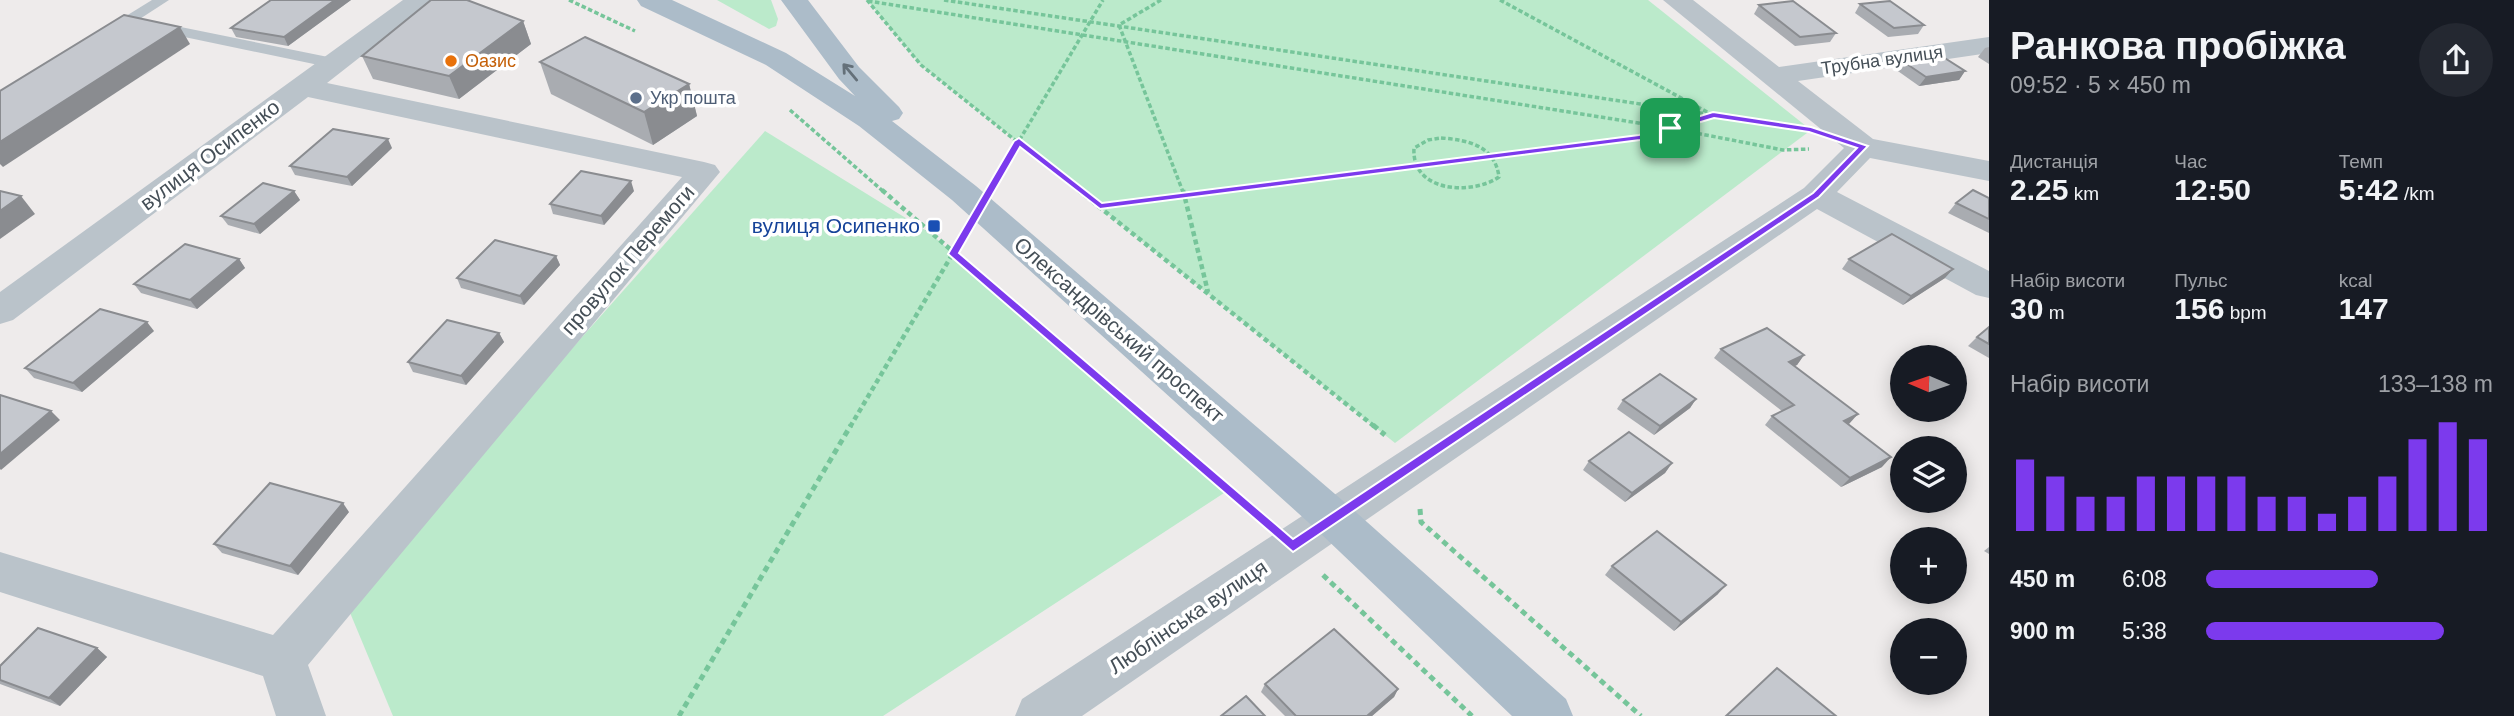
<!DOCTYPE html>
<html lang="uk">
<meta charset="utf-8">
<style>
:root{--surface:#171b24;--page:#242831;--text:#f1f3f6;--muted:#9ea1a6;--accent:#7c3aed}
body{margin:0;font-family:Helvetica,sans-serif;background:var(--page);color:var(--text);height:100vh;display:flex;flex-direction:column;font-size:26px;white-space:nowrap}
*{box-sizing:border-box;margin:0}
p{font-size:23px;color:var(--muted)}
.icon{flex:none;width:38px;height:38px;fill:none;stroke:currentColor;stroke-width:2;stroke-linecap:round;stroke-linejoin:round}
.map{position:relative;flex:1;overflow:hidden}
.drawer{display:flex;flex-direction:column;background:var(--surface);width:525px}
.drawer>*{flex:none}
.needle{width:46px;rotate:272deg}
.buttons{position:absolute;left:1890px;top:345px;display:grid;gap:14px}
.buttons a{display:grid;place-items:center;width:77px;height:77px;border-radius:50%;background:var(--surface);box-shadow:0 4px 18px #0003;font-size:35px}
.pin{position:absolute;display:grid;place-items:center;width:60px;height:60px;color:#fff;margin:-30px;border-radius:14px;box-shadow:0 4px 10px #0006}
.round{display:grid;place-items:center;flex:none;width:74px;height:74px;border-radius:37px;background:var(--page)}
.overview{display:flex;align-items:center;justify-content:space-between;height:119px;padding:0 21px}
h1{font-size:38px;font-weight:800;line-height:52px}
.figures{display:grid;grid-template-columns:repeat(3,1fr);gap:10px;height:119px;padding:7px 21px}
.figures div{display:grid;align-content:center}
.figures b{font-size:30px;font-weight:800}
.figures small{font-size:19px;font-weight:400}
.figures p{font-size:19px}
.chart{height:196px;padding:14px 21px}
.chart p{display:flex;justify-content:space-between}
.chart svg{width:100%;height:126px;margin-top:7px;stroke:var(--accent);stroke-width:6}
ul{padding:0 21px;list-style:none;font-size:23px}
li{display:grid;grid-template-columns:112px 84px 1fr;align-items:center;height:52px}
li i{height:18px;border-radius:9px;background:var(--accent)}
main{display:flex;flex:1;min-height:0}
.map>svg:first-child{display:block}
</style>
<main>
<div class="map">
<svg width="1989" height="716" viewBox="0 0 1989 716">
<rect width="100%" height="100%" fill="#eeebeb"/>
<g fill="#bbeacb">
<polygon points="717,0 771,0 778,19 776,26 769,29"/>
<polygon points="867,0 1648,0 1811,130 1395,443 921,65"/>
<polygon points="765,131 930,233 1224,493 883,716 393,716 346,603"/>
</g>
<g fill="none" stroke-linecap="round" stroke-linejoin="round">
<g stroke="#76c59a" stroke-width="3.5" stroke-dasharray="4.5 2.5" stroke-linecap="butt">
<polyline points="569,0 635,31"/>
<polyline points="867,0 921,65 1080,192"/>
<polyline points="944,0 1781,125"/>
<polyline points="1161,0 1119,25 1183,192"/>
<polyline points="1500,0 1709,113"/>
<polyline points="868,1 1670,128 1783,150 1809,149"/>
<polyline points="790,110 884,192"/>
<path d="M1441,138C1469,140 1495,146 1499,177C1471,196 1411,192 1414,148L1428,140Z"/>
<polyline points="998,176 1103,0"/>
<polyline points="1212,192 1640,138 1712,115"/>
</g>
<g stroke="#76c59a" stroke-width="4.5" stroke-dasharray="5 3.5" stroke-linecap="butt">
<polyline points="882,190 1155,427"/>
<polyline points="1078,190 1375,427"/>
<polyline points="1183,190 1208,292"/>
<polyline points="1100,206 1226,190"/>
<polyline points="850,427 962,238"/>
</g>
<g stroke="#76c59a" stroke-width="5" stroke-dasharray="6 4.5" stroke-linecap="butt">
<polyline points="1153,425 1259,518"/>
<polyline points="1373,425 1385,435"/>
<polyline points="1420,509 1421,522 1641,716"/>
<polyline points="1323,575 1472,716"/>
<polyline points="679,716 851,425"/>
</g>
<g fill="#bac3ca" fill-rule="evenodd">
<polygon points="152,0 169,0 115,35 105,35 102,32 105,29"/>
<polygon points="156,22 333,58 341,63 333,68 151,30 148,27 151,24"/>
</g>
<g fill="#bac3ca" fill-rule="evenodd">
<polygon points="403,0 433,0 327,83 704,162 715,165 720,172 308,665 326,716 276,716 263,676 0,592 0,552 273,635 682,177 308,97 13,320 0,324 0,292"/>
<polygon points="1663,0 1693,0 1779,67 1989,37 1989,53 1798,81 1873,139 1989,161 1989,181 1870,158 1837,192 1989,271 1989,298 1976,295 1817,209 1082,716 1015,716 1022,699 1804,188 1844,148"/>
</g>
<polygon fill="#acbcc9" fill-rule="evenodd" points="637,0 672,0 786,53 855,96 839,79 781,0 808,0 859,67 899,107 903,113 899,119 892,121 976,186 1349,506 1566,699 1573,716 1512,716 1319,532 952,200 859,126 766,65 641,6"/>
</g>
<g fill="#a9acb1">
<polygon points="271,0 351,0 288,46 236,37 231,28"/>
<polygon points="1860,4 1924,25 1918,34 1888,37 1855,13"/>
<polygon points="1759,5 1836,33 1830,42 1795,46 1754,14"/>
<polygon points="523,21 531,44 459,99 373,79 362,56"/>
<polygon points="1989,47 1989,64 1978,57 1985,48"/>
<polygon points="1901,60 1965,71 1959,80 1919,86 1895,69"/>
<polygon points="540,62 689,84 697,116 653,145 551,94"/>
<polygon points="392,148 352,186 295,175 290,166"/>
<polygon points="294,191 300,200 260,234 228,225 221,216"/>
<polygon points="634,191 604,225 553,214 550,204"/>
<polygon points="1989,198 1989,233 1948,213 1956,203"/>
<polygon points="556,256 560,265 524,305 461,288 457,278"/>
<polygon points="239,259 245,268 197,309 141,293 134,284"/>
<polygon points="1849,259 1945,278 1903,305 1842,269"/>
<polygon points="1989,327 1989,358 1968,346 1977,337"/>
<polygon points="154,331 82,392 34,378 25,368"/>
<polygon points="499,333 504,342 466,385 413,372 408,362"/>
<polygon points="1721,349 1804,355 1797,365 1794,366 1849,424 1848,424 1882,467 1841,487 1765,425 1772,416 1782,411 1714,358"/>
<polygon points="1696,399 1690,408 1654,435 1617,409 1623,400"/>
<polygon points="1589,461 1672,463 1665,473 1625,502 1583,470"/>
<polygon points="349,512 298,575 222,553 214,544"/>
<polygon points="1989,547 1989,554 1984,551"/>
<polygon points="1612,566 1718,594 1674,631 1605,575"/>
<polygon points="97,648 107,657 60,706 0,684 0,666"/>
<polygon points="1265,684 1398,689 1394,697 1372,716 1285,716 1261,692"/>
</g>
<g fill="#8a8c90">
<polygon points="335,0 351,0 288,46 284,37"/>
<polygon points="523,21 531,44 459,99 449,76"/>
<polygon points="180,27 190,44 3,167 0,164 0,142"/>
<polygon points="1965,71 1959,80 1919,86 1926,77"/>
<polygon points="689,84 697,116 653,145 644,112"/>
<polygon points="388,139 392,148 352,186 347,177"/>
<polygon points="631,181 634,191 604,225 601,216"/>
<polygon points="294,191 300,200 260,234 254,224"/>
<polygon points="21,196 35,214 0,239 0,211"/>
<polygon points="556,256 560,265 524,305 520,296"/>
<polygon points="239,259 245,268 197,309 190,300"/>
<polygon points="1953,269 1945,278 1903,305 1911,296"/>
<polygon points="147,322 154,331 82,392 73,383"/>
<polygon points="499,333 504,342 466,385 461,376"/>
<polygon points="1804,355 1797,365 1782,372 1789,362"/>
<polygon points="1696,399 1690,408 1654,435 1660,426"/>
<polygon points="51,411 60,420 1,470 0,469 0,454"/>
<polygon points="1858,414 1849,424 1836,431 1844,421"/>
<polygon points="1891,457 1882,467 1841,487 1850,478"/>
<polygon points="1672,463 1665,473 1625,502 1632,493"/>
<polygon points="343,503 349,512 298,575 290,566"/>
<polygon points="1726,585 1718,594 1674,631 1681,622"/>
<polygon points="97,648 107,657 60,706 49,698"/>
<polygon points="1398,689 1394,697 1372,716 1367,716"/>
</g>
<g fill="#c5c8ce" stroke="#8a8c90" stroke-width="2">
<polygon points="271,0 335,0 284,37 231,28"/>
<polygon points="431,0 467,0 523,21 449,76 362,56"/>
<polygon points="1793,1 1836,33 1800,37 1759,5"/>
<polygon points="1890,1 1924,25 1894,28 1860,4"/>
<polygon points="124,15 180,27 0,142 0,91"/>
<polygon points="585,37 689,84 644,112 540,62"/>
<polygon points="1940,55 1965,71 1926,77 1901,60"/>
<polygon points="333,129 388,139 347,177 290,166"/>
<polygon points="581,171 631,181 601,216 550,204"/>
<polygon points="263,183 294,191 254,224 221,216"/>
<polygon points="1973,190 1989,198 1989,219 1956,203"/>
<polygon points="0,191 21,196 0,211"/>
<polygon points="1892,234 1953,269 1911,296 1849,259"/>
<polygon points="495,240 556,256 520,296 457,278"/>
<polygon points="185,244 239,259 190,300 134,284"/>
<polygon points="100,309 147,322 73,383 25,368"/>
<polygon points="447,320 499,333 461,376 408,362"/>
<polygon points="1989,327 1989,344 1977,337"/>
<polygon points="1767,328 1804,355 1789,362 1858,414 1844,421 1891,457 1850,478 1772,416 1794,405 1721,349"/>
<polygon points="1660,374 1696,399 1660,426 1623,400"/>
<polygon points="0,395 51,411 0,454"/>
<polygon points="1629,432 1672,463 1632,493 1589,461"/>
<polygon points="270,483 343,503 290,566 214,544"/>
<polygon points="1657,531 1726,585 1681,622 1612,566"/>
<polygon points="38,628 97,648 49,698 0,680 0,666"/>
<polygon points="1334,629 1398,689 1367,716 1296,716 1265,684"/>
<polygon points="1777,668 1836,716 1726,716"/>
<polygon points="1246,696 1265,716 1221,716"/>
</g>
<defs><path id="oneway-shaft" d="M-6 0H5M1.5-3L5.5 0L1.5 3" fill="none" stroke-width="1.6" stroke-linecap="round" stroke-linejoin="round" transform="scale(1.75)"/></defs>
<use stroke="#647079" href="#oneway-shaft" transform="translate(850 72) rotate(-130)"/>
<path fill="#7c3aed" stroke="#fff" stroke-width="2" fill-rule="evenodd" d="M1713,112L1811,127L1868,146L1819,197L1293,552L948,254L1014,141L1019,138L1102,203L1639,135ZM1714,118L1809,132L1857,148L1813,193L1293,539L959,253L1020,147L1100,209L1640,140Z"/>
<circle fill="#e8710a" stroke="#fff" stroke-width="2.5" cx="451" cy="61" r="7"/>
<circle fill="#5c6f8a" stroke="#fff" stroke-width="2.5" cx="636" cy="98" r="7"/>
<rect fill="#1a4fb4" stroke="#fff" stroke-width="2.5" x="927" y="219" width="14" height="14" rx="3.5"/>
<g text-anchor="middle" stroke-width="7" stroke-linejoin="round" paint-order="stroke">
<g font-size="18" fill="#454f57" stroke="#fff">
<text transform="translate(1882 60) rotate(-8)" y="6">Трубна вулиця</text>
</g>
<g font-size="18" fill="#c56008" stroke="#fff" text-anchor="start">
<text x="465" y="67">Оазис</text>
</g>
<g font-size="18" fill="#4e5e75" stroke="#fff" text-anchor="start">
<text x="650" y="104">Укр пошта</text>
</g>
<g font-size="21" fill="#454f57" stroke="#fff">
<text transform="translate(210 155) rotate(-37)" y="7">вулиця Осипенко</text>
<text transform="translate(628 260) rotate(-49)" y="7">провулок Перемоги</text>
<text transform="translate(1119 330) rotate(41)" y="7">Олександрівський проспект</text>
<text transform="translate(1188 617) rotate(-34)" y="7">Люблінська вулиця</text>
</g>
<g font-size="21" fill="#164399" stroke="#fff" text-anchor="end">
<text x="920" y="233">вулиця Осипенко</text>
</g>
</g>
</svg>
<div class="buttons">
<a><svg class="needle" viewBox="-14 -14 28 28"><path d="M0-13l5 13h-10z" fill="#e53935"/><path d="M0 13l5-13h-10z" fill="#9ea1a6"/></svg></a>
<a><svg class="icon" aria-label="layers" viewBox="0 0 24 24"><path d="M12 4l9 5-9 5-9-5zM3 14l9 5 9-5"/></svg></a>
<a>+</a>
<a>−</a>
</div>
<div class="pin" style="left:1670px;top:128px;background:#1e9e55"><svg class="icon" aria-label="arrive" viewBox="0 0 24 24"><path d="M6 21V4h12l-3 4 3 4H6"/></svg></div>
</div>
<section class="drawer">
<div class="overview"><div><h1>Ранкова пробіжка</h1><p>09:52 · 5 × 450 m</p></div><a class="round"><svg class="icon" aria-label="share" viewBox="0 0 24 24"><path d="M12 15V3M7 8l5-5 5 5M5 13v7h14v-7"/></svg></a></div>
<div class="figures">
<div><p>Дистанція</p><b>2.25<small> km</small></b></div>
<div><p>Час</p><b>12:50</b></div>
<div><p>Темп</p><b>5:42<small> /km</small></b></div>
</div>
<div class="figures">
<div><p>Набір висоти</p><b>30<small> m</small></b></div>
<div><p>Пульс</p><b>156<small> bpm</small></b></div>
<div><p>kcal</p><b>147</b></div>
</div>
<div class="chart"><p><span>Набір висоти</span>133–138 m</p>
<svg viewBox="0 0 160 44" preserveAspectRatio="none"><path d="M5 44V19M15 44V25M25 44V32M35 44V32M45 44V25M55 44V25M65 44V25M75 44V25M85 44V32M95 44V32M105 44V38M115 44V32M125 44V25M135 44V12M145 44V6M155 44V12"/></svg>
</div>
<ul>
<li><b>450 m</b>6:08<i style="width:60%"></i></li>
<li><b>900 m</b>5:38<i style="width:83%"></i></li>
</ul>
</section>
</main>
